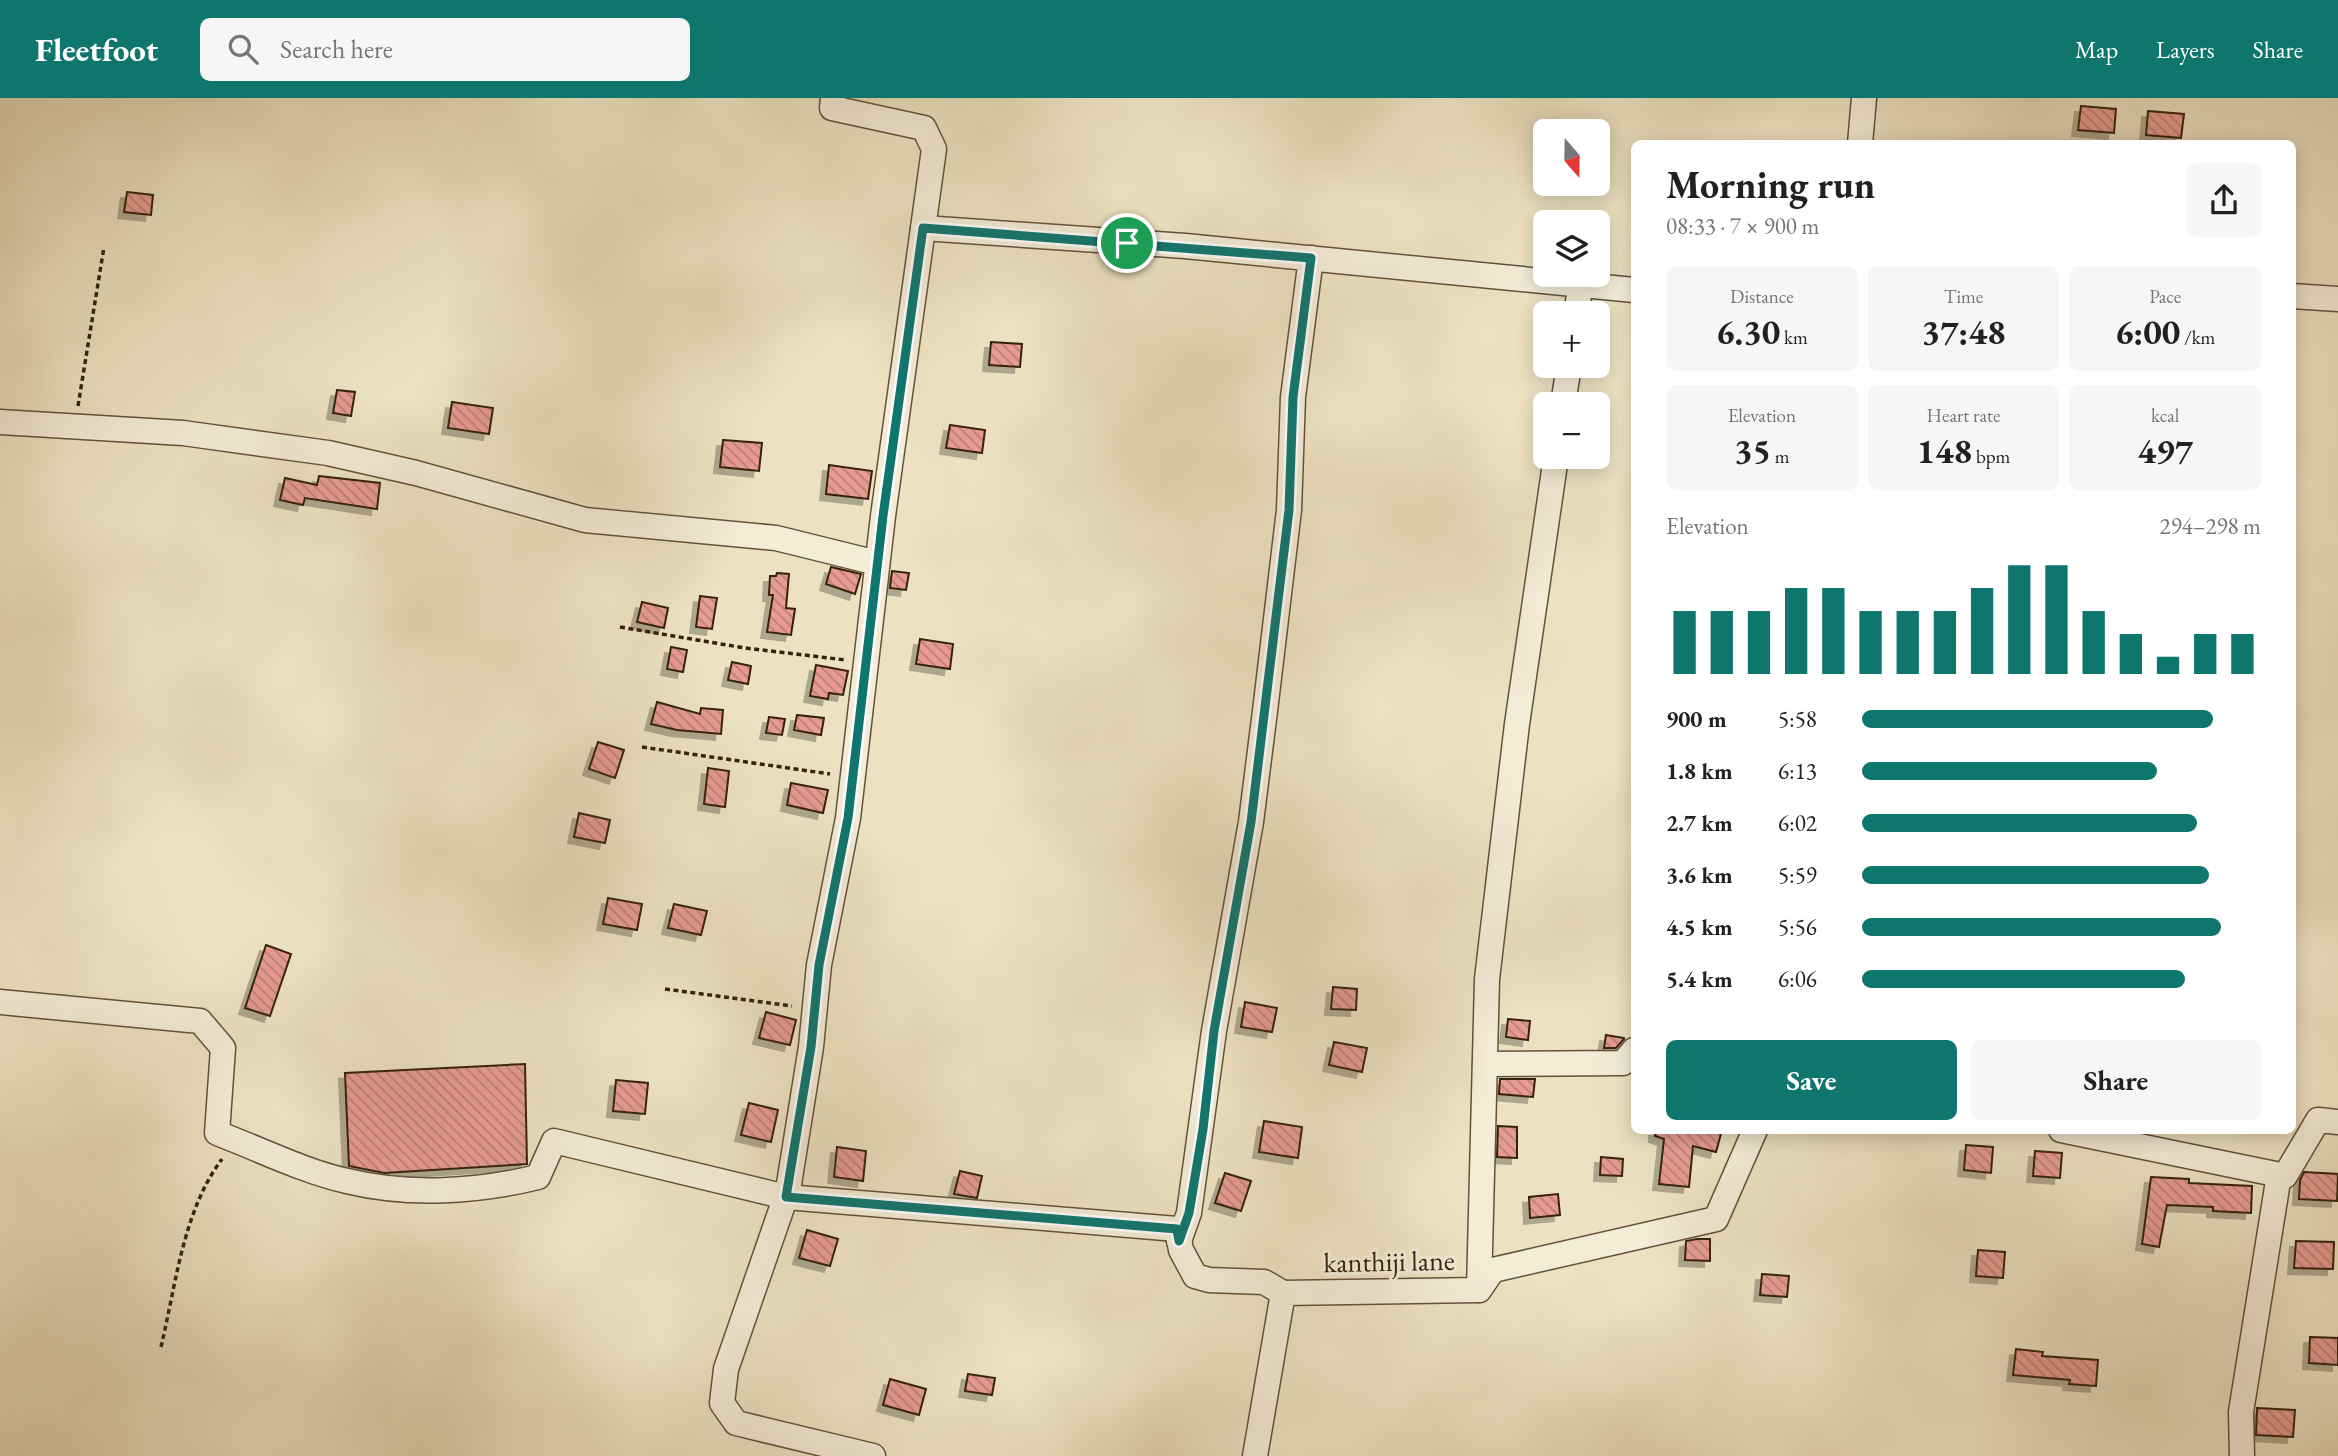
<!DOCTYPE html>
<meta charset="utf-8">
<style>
:root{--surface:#fff;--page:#f6f6f6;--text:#202124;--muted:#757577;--accent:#0f766e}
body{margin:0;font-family:"EB Garamond",serif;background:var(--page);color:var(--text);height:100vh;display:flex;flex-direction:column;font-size:26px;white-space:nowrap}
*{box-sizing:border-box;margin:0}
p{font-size:23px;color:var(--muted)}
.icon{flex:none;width:38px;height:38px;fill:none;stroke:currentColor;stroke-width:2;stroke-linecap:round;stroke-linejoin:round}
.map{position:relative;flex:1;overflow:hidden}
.details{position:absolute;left:1631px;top:42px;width:665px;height:994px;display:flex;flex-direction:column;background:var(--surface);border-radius:10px;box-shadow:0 4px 18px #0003}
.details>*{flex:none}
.needle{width:46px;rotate:160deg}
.tools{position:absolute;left:1533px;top:21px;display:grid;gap:14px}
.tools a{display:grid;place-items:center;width:77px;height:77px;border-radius:10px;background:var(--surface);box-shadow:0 4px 18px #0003;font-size:35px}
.pin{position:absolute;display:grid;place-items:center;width:60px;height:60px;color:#fff;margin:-30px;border:4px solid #fff;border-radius:50%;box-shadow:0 2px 7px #0007}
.round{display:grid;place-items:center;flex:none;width:74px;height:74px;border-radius:10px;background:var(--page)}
.overview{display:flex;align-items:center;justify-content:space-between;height:119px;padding:0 35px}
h1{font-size:38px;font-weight:700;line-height:52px}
.stats{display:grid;grid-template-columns:repeat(3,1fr);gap:10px;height:119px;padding:7px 35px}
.stats div{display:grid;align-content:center;border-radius:10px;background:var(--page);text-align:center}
.stats b{font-size:35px;font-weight:700}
.stats small{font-size:19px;font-weight:400}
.stats p{font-size:19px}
.chart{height:196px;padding:14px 35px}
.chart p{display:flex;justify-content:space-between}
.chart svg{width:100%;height:126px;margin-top:7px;stroke:var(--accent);stroke-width:6}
.cta{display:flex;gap:14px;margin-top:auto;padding:14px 35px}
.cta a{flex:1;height:80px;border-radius:10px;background:var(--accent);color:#fff;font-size:28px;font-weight:700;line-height:80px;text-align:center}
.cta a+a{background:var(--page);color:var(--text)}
ul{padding:0 35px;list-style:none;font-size:23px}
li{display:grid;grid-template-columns:112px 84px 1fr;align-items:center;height:52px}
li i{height:18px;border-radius:9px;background:var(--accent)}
header{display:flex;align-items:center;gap:42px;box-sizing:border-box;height:98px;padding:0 35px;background:var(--accent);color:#fff}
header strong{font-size:33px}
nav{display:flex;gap:38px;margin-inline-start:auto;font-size:24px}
.search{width:490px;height:63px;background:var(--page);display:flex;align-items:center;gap:18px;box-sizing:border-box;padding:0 24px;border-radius:10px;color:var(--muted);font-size:26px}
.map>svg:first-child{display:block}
</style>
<header>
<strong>Fleetfoot</strong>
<div class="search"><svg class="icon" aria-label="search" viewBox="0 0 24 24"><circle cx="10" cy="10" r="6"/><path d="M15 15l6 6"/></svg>Search here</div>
<nav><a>Map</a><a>Layers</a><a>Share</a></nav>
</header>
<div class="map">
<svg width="2338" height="1358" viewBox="0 0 2338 1358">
<defs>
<pattern id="building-back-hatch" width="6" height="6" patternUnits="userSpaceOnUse" patternTransform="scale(1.75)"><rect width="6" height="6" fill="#e79b92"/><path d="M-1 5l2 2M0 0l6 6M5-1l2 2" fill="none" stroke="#bc7e76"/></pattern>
<filter id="shadow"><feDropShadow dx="-6" dy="6" stdDeviation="0" flood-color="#0004"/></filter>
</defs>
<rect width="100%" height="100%" fill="#ece2c2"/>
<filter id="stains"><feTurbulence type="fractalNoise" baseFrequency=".00286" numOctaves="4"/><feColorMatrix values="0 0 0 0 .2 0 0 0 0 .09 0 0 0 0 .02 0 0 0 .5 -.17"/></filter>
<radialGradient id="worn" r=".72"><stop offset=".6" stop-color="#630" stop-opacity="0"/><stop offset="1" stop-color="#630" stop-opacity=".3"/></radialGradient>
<g fill="url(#building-back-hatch)" stroke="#36210c" stroke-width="2" filter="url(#shadow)">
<polygon points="2081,8 2116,11 2114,35 2078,32"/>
<polygon points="2148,13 2184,16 2181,40 2146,37"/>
<polygon points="127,94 153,97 151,117 124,114"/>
<polygon points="991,244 1022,246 1020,269 989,267"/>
<polygon points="337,292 355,294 351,318 333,315"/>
<polygon points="452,304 493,310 489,336 448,330"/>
<polygon points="950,327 985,332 982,355 946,350"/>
<polygon points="723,342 762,345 759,373 720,369"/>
<polygon points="829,367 872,373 868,401 826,396"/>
<polygon points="319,378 380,385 377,411 305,400 303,407 280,402 285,380 317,387"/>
<polygon points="831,469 861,476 855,496 826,486"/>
<polygon points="892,473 909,475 906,492 890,490"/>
<polygon points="777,475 789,476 786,510 795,511 791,537 767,534 773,497 769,497 770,478 776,478"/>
<polygon points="700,498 717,500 712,531 696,529"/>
<polygon points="642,504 668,510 664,530 637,524"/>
<polygon points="920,541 953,546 950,571 916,566"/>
<polygon points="671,549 687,552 683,574 667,571"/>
<polygon points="732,564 751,568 748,586 728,582"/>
<polygon points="816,567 848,573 843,597 829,595 828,601 810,598"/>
<polygon points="657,604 700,616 701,610 723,612 721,636 677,632 651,626"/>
<polygon points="797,617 824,620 821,637 794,632"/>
<polygon points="769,619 785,621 782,637 766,635"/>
<polygon points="598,644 624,652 615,680 589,671"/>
<polygon points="708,670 729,673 725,709 704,706"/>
<polygon points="791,685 828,692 823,715 787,707"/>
<polygon points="579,715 610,722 605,745 574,739"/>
<polygon points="608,800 642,806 637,832 603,826"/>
<polygon points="674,806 707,813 701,837 668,830"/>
<polygon points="266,847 291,856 270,918 245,910"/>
<polygon points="1333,889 1357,891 1356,912 1331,911"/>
<polygon points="1245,904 1277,910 1272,934 1241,929"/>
<polygon points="766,914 796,922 790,947 759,940"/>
<polygon points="1508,921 1530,923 1528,942 1506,939"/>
<polygon points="1606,937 1624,940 1624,941 1616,950 1604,950"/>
<polygon points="1334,944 1367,950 1362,974 1329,967"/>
<polygon points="525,966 527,1066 384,1075 349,1068 345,975"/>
<polygon points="1500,981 1535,981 1533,999 1499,996"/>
<polygon points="616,982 648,985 645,1016 613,1013"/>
<polygon points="749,1005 778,1012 771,1044 741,1037"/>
<polygon points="1264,1023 1302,1029 1298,1060 1259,1054"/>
<polygon points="1498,1028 1517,1029 1517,1060 1497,1059"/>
<polygon points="1655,1032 1722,1032 1716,1054 1693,1048 1689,1089 1659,1086 1664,1041 1655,1038"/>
<polygon points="1966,1047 1993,1049 1991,1075 1964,1072"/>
<polygon points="837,1049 866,1053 863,1083 834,1079"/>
<polygon points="2035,1053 2062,1055 2060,1080 2033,1078"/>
<polygon points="1601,1059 1623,1061 1622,1078 1600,1077"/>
<polygon points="960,1073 982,1078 977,1100 954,1096"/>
<polygon points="2304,1074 2338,1076 2337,1103 2299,1101 2300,1082"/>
<polygon points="1225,1075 1251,1083 1241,1113 1215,1105"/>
<polygon points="2151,1079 2189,1081 2189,1085 2252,1088 2251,1115 2213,1113 2213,1109 2167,1107 2159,1149 2142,1146"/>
<polygon points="1558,1096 1560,1117 1530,1120 1529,1099"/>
<polygon points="807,1132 838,1141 830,1168 799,1160"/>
<polygon points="1697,1141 1710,1141 1710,1163 1685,1162 1686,1143"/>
<polygon points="2296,1143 2334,1144 2333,1171 2294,1170"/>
<polygon points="1978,1152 2005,1154 2003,1180 1976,1178"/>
<polygon points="1762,1176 1789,1178 1787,1199 1760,1197"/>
<polygon points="2310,1239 2338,1240 2338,1267 2309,1265"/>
<polygon points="2016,1251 2043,1254 2042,1258 2098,1262 2096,1288 2069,1286 2070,1282 2013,1277"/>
<polygon points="968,1276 995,1280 992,1297 965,1293"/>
<polygon points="890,1281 926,1291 919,1317 883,1307"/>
<polygon points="2257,1310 2295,1312 2293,1339 2256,1337"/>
</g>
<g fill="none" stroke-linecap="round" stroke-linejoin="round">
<g stroke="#64513a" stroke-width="27">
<g id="street">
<polyline points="833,0 832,10 924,30 934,51 883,418 848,720 819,867 811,949 788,1092 726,1271 722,1305 736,1325 873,1358"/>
<polyline points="1860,46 1864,0"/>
<polyline points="923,130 1185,148 1634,192"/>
<polyline points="2292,198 2338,201"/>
<polyline points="1576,215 1581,186"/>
<polyline points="1563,306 1569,268"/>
<polyline points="0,324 183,335 328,355 416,375 585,422 776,440 877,465"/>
<path d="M0,904L200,923L223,950L217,1035C259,1051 303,1073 347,1083C409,1098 477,1094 538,1079L554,1043L786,1099L1177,1131L1181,1152L1195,1178L1209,1182L1264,1184L1283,1195"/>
<polyline points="1485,966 1623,965 1634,952"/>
<polyline points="2061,1032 2285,1078 2318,1022 2338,1024"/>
<polyline points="1179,1143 1189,1115 1214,933 1251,724 1265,613 1289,412 1293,299 1311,160"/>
<polyline points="1479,1192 1487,881 1517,626 1556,359"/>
<polyline points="1255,1358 1283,1195 1479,1192 1493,1172 1716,1121 1755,1032"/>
<polyline points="2242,1358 2241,1314 2279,1077"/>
</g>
</g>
<g stroke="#36210c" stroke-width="3.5" stroke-dasharray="5 3.5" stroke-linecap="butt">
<polyline points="78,308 104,149"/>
<polyline points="620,529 745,550 846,562"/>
<polyline points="642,649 830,676"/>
<polyline points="665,891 792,908"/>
<path d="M161,1249C176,1186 183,1113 222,1061"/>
</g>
<use href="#street" stroke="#f3ecd7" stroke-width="24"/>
</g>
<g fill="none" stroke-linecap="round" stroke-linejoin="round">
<g stroke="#fff" stroke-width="14">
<polygon id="route" points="923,130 1311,160 1293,299 1289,412 1251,724 1214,933 1203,1031 1189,1115 1179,1143 1177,1131 786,1099 811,949 819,867 848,720 883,418"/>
</g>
<use href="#route" stroke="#0f766e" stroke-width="9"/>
</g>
<g text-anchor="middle" stroke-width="6" stroke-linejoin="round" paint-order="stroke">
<g font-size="28" fill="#36210c" stroke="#f3ecd7">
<text transform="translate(1389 1163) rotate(-1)" y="10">kanthiji lane</text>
</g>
</g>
<rect width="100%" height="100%" filter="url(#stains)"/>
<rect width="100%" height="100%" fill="url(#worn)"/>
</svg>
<div class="tools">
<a><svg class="needle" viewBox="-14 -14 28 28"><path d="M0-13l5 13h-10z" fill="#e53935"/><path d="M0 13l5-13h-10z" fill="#757577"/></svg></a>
<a><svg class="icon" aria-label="layers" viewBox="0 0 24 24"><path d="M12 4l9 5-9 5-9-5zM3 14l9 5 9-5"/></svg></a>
<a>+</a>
<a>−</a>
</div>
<div class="pin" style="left:1127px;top:145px;background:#1e9e55"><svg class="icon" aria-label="arrive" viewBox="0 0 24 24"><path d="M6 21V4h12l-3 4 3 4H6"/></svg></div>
<section class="details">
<div class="overview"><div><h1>Morning run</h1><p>08:33 · 7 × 900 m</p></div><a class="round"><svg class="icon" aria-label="share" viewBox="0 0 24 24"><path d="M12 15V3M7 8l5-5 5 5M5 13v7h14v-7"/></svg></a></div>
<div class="stats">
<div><p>Distance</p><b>6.30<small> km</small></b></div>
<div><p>Time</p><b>37:48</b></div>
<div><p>Pace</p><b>6:00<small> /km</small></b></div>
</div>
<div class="stats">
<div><p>Elevation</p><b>35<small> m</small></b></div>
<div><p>Heart rate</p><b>148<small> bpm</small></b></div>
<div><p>kcal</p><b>497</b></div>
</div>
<div class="chart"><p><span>Elevation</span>294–298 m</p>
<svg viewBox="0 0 160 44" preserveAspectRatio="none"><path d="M5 44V22M15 44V22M25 44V22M35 44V14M45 44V14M55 44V22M65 44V22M75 44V22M85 44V14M95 44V6M105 44V6M115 44V22M125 44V30M135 44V38M145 44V30M155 44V30"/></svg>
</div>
<ul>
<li><b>900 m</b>5:58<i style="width:88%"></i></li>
<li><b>1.8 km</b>6:13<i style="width:74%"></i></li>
<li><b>2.7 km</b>6:02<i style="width:84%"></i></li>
<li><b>3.6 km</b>5:59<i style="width:87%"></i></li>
<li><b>4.5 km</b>5:56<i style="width:90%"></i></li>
<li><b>5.4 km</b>6:06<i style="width:81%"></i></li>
</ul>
<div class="cta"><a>Save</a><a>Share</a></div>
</section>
</div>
